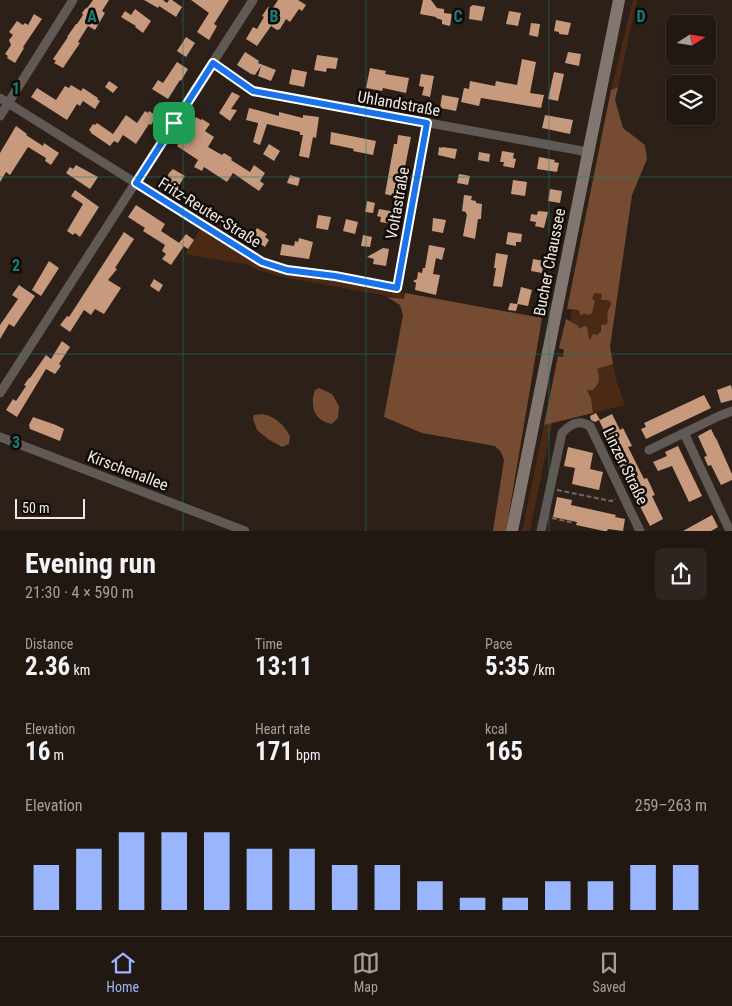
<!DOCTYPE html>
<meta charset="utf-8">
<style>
:root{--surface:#221812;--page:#2e2520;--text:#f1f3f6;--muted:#a2a09f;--line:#3f3732;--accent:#99b5fd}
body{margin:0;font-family:"Roboto Condensed",sans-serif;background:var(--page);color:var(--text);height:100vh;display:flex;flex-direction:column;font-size:19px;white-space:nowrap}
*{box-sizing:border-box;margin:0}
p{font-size:16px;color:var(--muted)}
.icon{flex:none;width:28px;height:28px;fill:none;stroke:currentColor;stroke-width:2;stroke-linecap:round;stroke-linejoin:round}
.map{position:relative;height:531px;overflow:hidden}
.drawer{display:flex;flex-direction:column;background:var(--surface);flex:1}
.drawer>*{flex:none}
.needle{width:32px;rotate:78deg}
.tools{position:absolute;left:666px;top:15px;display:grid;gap:10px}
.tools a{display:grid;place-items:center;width:50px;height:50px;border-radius:8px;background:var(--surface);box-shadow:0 1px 4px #0004,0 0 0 1px var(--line);font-size:25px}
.scale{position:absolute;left:15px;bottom:12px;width:70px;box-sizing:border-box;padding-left:5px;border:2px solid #f0e7e2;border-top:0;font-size:14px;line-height:18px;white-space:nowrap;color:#f0e7e2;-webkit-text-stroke:4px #110b08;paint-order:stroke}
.pin{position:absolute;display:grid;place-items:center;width:42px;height:42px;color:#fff;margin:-21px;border-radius:10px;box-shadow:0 2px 8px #0006}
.round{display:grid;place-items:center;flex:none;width:52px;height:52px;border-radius:8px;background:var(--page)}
.headline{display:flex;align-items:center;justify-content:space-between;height:85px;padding:0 25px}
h1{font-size:28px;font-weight:700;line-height:38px}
.stats{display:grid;grid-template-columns:repeat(3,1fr);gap:8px;height:85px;padding:5px 25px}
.stats div{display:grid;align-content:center}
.stats b{font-size:25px;font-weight:700}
.stats small{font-size:14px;font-weight:400}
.stats p{font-size:14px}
.chart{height:140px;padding:10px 25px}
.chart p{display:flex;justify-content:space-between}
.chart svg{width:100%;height:90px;margin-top:5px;stroke:var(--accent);stroke-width:6}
.dock{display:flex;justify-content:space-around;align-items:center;height:70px;border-top:1px solid var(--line);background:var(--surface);font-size:14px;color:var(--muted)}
.dock a{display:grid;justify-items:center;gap:2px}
.dock .current{color:var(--accent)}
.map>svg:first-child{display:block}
</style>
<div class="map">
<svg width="732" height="531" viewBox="0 0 732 531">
<rect width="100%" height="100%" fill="#2d2018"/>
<g fill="#4a2915">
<polygon points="633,0 637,0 618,87 611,90"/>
<polygon points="201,228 268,269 405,293 404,299 282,277 257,270 249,265 185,254"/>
<path d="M595,293L602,294L611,302C611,306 609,307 608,311C606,315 609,320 608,324L601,325C600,333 597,335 591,340L589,339L588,332L580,330L577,325L570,321L572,310H579L580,315L592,313L595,302L591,298Z"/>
<polygon points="613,364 616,380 625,405 593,413 591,399 587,392 589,390 597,369"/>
<polygon points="552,423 530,531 522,531 544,425"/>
</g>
<g fill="#754c32">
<path d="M618,87L615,100L623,128L645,145L647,159L632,195L610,347L613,364L597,369C600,378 600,382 593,390H589L587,391L591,398L593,413L544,425L558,356L563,357L564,350L559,348L566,319L577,325L580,329L582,327L587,326L589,339L590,340L593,334L597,335L601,331V325L607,324C609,319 606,315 608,311C609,307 611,307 611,302L608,300H601L602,294L595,293L592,298L595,302L592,313L589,315L585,314L580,315L579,310L567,309L611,90Z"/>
<polygon points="405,293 542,318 506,531 493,531 504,460 501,452 495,446 422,433 384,417 403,315 400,305 387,297 404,299"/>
<path d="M319,388L332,394L339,406L338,418L332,424C313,421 310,405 315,390Z"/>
<path d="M262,414C276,417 283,424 290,436L289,444L282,447L268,439L257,430L253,419L254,415Z"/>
</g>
<g fill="#c7997d">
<polygon points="93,0 109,0 102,11 105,13 95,30 88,26 78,42 80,43 63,68 54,63 56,61 53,59 68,37 67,37 76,24 77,24 83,15 82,13 85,9 88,7"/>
<polygon points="144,0 163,0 167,3 169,0 172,0 182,7 176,17 159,6 158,8"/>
<polygon points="191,0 229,0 214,24 217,26 209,40 197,32 209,13"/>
<polygon points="278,0 298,0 306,5 302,11 299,9 290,22 286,19 280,29 277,30 271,26 257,46 246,39 253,27 257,29 264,17 262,16 268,7 272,9"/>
<polygon points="423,0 431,0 437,8 444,9 444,13 452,14 450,26 442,24 442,20 436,18 436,17 420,14"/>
<polygon points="473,5 485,7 482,21 469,19 470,7"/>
<polygon points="135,9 151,21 143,33 135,27 136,26 121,17 125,11 131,15"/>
<polygon points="509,11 521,13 518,26 506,24"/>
<polygon points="34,14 42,19 23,47 24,48 15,63 7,58 8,56 5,54 11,45 9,40 13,35 9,32 17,21 23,25 25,23 28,25"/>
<polygon points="556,20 571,23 568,35 559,34 559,32 554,31"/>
<polygon points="531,23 540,24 538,37 529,35"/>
<polygon points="186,37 195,43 186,57 177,51"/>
<polygon points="245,52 259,61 258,63 276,70 271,81 258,76 261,66 255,75 251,74 237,65"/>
<polygon points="568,52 581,54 579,66 565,63"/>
<polygon points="317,55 338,58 336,69 327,68 326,72 314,70"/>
<polygon points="522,59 536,62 530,93 544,95 541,108 481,98 479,106 461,102 464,88 469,89 470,81 495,86 496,81 517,85"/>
<polygon points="177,62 188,69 181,81 180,80 168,99 152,89 158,80 163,83"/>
<polygon points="370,68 386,71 385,74 409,78 406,93 383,88 382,91 366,88"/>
<polygon points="292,69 307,72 304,87 289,84"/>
<polygon points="554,72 564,74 558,101 548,99"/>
<polygon points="421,74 434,76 430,97 422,95 424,87 419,86"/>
<polygon points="109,81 118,87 113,93 105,87"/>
<polygon points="71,85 81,91 83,88 98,98 97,99 100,101 95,109 83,101 80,106 77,104 67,120 31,97 37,88 56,100 65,86 69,88"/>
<polygon points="232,92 240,96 231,109 237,110 230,121 219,113"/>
<polygon points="442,95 459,98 456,111 440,108"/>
<polygon points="249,108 279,116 279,112 303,118 303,115 319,117 316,138 313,137 309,158 299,156 303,135 300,135 300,132 267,124 260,145 253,142 258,124 258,123 246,120"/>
<polygon points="145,111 148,113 149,111 157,116 151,125 149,124 136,144 123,135 118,143 114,141 110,146 91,133 91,132 89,130 93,124 95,125 97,123 113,134 126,115 137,123"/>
<polygon points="545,115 573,120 570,134 542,128"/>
<polygon points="196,117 201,120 202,119 210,124 205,131 214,137 208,147 222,155 224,153 232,158 231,160 250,172 254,165 265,173 260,181 264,184 259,191 233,173 227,182 204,167 202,171 194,167 198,160 177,146"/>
<polygon points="16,126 27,134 26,135 43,146 44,143 59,153 51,165 45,161 46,158 28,147 10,175 6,172 0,182 0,153"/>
<polygon points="331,132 376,141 373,155 353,151 354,149 330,144"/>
<polygon points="398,135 411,137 405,167 403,166 397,197 385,194 394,144 397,144"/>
<polygon points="269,144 280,151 274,161 263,154"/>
<polygon points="439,147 442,148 442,147 457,149 455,159 438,155"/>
<polygon points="502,151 514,153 513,158 516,159 514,168 503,166 504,162 500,162"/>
<polygon points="479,152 490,154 489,162 478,160"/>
<polygon points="539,157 555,160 554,162 559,163 557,172 537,169"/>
<polygon points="76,165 98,177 90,189 66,173 70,167 73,169"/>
<polygon points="173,169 185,176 176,190 165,182 169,173"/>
<polygon points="459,174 470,176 468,185 457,183"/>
<polygon points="290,175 300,178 298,186 287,183"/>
<polygon points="513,180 527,182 525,196 511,194"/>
<polygon points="550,189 562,191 560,203 548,201"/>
<polygon points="75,190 99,207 80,237 75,233 73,235 67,231 83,204 71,196"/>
<polygon points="464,195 472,196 471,200 476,201 476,203 482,204 481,219 478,219 475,239 463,236 467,214 466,214 466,212 462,211"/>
<polygon points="367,201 375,203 373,213 365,212"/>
<polygon points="136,205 165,224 161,231 184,246 171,265 162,259 166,254 162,251 165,245 143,231 145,228 128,217"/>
<polygon points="379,209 396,212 393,224 380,222 381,217 377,216"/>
<polygon points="538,211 548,212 544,228 535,226 536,222 530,221 531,214 537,215"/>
<polygon points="318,215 331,217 328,230 316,228"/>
<polygon points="433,218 446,220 443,233 432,231"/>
<polygon points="346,219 358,222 355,234 343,231"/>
<polygon points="257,228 267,234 265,237 269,240 265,247 251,238"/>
<polygon points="124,232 134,239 115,268 117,269 108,280 121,288 104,314 95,309 91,315 84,310 70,332 60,325 67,316 69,317"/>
<polygon points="508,232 522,234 521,242 516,242 516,246 506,244"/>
<polygon points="186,234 194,240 188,249 179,243"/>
<polygon points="363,235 372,237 370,247 361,246"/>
<polygon points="299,238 313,242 309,259 280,255 282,244 294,246 295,241 298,242"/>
<polygon points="429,245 445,248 442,260 436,258 433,274 440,275 436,295 415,290 416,283 413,281 417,279 418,272 422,273 423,268 425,268"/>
<polygon points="383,248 389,249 386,266 373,264 374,259 367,257"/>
<polygon points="496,253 508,255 502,287 493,286 496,268 494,268"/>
<polygon points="533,259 544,261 542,273 531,271"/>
<polygon points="49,261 59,268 41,296 32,290"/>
<polygon points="154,279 163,285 159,292 150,286"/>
<polygon points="19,285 35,296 14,327 9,324 0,339 0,325 18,299 12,295"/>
<polygon points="521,287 532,290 528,306 518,304 516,311 508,310 510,303 517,304"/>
<polygon points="62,341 70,347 59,364 61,366 55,374 46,369 17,417 6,410 13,399 16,401 26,386 24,385 29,378 30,378 46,355 51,359"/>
<polygon points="731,385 732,390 732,400 721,403 717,390"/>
<polygon points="704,395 711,408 646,439 641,429 646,427 644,423"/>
<polygon points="596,413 600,420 612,414 620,430 623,428 632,446 628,447 644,479 647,478 655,495 652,496 663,519 650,526 619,465 620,465 599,420 595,422 591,420 590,416"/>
<polygon points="33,417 56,425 64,429 60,441 30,429 29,425"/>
<polygon points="711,429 716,439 716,438 732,474 732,480 721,485 711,465 708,466 704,457 707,456 698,436"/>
<polygon points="678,446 702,496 689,502 672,466 658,471 653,462 667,456 665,452"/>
<polygon points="568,447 593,453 590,469 603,472 599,490 572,484 575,468 564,466"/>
<polygon points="557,497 572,500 571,505 616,515 615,517 625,519 623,531 608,529 607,531 604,531 576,525 577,522 553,517"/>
<polygon points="712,515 718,527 711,531 683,531"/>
</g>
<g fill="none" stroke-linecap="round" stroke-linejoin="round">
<g stroke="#746861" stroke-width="2" stroke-dasharray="5 2.5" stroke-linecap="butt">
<polyline points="557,490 611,501 616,499"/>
<polyline points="552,518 574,523"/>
</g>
<g stroke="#605955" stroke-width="9">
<polyline points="213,63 253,91 588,152"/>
<polyline points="0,98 262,262 287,270 335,276 397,288 427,123"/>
<polyline points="0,116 73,0"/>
<polyline points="0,393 253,0"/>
<polyline points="684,433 730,531"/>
<polyline points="0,437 245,531"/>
<polyline points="649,450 719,416 732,411"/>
<path d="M541,531L562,433C570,424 579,419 590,426L640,531"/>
</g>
<polyline stroke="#827770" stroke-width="12" points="512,531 619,0"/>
</g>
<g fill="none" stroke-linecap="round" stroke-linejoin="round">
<g stroke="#fff" stroke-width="10">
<polygon id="route" points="213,63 253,91 427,123 397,288 335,276 287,270 262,262 136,183"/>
</g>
<use href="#route" stroke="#1a73e8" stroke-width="6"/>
</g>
<path fill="none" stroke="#1a7c74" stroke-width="1" stroke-opacity="0.55" d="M183,0V531M366,0V531M549,0V531M0,177H732M0,354H732"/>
<g text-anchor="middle" stroke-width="5" stroke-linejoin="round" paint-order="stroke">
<g font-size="16" fill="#f0e7e2" stroke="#110b08">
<text transform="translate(399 103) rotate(10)" y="6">Uhlandstraße</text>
<text transform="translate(397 203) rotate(-80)" y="6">Voltastraße</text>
<text transform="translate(210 212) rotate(32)" y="6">Fritz-Reuter-Straße</text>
<text transform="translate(549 262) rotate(-79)" y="6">Bucher Chaussee</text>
<text transform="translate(626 466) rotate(64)" y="6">Linzer Straße</text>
<text transform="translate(128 470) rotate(21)" y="6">Kirschenallee</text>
</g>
</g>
<g font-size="16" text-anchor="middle" font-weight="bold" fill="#1a7c74" stroke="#110b08" stroke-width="5" stroke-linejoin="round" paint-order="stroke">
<text x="92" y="22">A</text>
<text x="274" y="22">B</text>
<text x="458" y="22">C</text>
<text x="641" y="22">D</text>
<text x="16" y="94">1</text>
<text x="16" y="271">2</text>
<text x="16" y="448">3</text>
</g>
</svg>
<div class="tools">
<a><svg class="needle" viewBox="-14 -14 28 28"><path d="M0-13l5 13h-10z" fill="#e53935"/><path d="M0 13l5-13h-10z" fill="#a2a09f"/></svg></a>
<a><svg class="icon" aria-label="layers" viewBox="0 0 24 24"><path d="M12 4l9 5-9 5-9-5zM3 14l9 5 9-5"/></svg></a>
</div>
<div class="scale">50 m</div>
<div class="pin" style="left:174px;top:123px;background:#1e9e55"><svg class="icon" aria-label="arrive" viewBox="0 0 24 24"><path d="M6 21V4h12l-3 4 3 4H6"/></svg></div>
</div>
<section class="drawer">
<div class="headline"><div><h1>Evening run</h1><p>21:30 · 4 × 590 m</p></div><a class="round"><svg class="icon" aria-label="share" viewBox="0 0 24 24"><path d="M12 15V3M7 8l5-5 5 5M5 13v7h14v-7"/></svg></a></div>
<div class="stats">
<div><p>Distance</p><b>2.36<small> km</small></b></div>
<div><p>Time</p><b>13:11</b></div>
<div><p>Pace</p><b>5:35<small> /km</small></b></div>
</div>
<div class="stats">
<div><p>Elevation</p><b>16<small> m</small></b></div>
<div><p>Heart rate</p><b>171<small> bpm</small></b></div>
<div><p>kcal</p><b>165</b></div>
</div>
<div class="chart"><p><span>Elevation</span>259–263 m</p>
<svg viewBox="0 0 160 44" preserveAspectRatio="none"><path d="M5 44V22M15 44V14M25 44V6M35 44V6M45 44V6M55 44V14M65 44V14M75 44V22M85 44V22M95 44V30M105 44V38M115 44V38M125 44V30M135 44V30M145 44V22M155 44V22"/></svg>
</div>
</section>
<nav class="dock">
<a class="current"><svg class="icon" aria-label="home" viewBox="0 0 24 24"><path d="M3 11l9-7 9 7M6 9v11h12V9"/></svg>Home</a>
<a><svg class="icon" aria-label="map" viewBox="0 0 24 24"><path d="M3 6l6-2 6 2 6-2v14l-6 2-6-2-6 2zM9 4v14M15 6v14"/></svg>Map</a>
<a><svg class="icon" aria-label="saved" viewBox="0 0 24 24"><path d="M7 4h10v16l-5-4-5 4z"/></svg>Saved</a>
</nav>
